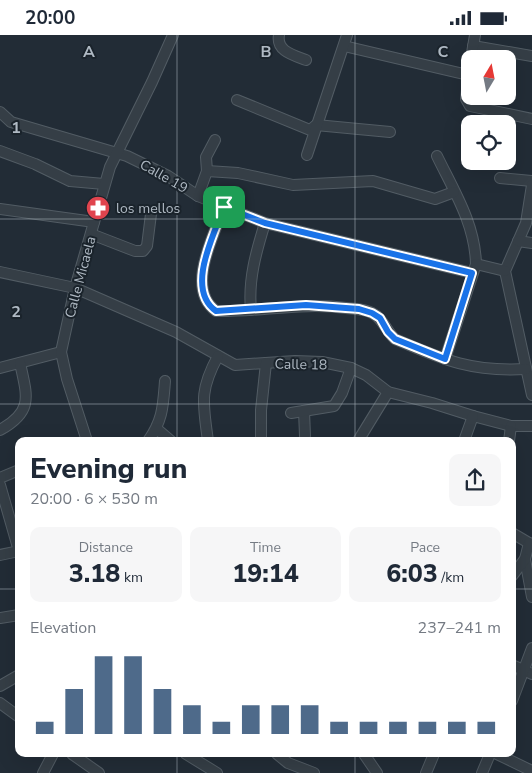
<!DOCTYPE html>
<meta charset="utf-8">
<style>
:root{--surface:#fff;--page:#f6f6f7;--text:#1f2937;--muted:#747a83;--accent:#4e6a8a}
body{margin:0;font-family:"Nunito Sans",sans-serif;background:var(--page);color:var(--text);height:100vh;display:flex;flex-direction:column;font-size:19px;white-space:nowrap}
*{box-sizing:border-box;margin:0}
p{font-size:16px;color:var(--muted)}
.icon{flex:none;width:28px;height:28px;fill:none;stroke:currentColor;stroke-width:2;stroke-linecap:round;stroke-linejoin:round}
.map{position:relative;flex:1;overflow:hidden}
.panel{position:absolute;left:15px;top:402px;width:501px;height:320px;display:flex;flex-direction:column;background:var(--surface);border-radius:10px;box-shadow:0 5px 20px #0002}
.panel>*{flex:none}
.needle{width:32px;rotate:10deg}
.buttons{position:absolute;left:461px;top:15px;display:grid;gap:10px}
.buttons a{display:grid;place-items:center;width:55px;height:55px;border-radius:10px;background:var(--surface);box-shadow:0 5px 20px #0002;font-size:25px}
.pin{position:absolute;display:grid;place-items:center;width:42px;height:42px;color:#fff;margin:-21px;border-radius:10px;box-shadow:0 2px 8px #0006}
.round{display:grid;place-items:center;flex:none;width:52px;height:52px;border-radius:10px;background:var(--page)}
.headline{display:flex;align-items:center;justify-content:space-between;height:85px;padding:0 15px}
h1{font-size:28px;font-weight:800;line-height:38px}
.metrics{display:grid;grid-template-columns:repeat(3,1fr);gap:8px;height:85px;padding:5px 15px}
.metrics div{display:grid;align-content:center;border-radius:10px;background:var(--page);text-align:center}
.metrics b{font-size:25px;font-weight:800}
.metrics small{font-size:14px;font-weight:400}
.metrics p{font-size:14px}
.chart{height:140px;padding:10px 15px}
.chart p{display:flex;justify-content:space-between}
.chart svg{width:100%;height:90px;margin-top:5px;stroke:var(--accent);stroke-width:6}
.status{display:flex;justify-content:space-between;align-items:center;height:35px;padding:0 25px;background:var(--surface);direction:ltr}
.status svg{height:14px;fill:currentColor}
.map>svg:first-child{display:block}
</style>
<div class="status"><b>20:00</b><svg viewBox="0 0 49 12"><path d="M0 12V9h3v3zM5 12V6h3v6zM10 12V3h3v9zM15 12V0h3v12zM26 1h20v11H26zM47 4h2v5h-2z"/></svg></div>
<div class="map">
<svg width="532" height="738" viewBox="0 0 532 738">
<rect width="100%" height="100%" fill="#222c36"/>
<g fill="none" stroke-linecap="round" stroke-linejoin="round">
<g stroke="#525c64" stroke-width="12">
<g id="street">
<path d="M279,0C276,16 293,20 306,25"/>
<polyline points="344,11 468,40"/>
<polyline points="473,11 532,21"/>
<polyline points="471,24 475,0"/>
<polyline points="470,27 466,64 470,71 532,84"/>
<polyline points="237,65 310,95 316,90 390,97"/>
<polyline points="0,77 11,87 127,121 168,141 198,161 265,188 472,238"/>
<polyline points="0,116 35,129 70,146 104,149"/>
<polyline points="307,120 347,0"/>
<path d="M437,121C454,156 475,189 476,229L445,324"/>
<polyline points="207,136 238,138 293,150 373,146 435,164 454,157"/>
<polyline points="500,143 532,146"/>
<polyline points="532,150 526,188 505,236 532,360"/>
<polyline points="198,161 207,136 206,122 215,105"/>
<path d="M224,172C214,200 185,254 216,276C260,277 302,267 346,273C354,274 365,274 372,278C383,283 386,296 395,304C444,325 471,337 526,334"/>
<polyline points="0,174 94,187"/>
<polyline points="91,199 135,216 143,216 147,211 151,179"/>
<polyline points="518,206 532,208"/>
<polyline points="476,229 505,236"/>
<polyline points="0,237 75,253 176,297 235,330 295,326 322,327 351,333 366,340 388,357 432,368 473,381 511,391 532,391"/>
<path d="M251,275C248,245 256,217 265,188"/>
<polyline points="0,333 61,317"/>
<polyline points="304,376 305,401"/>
<polyline points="291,378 334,371 342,358 351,333"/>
<polyline points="157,394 171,406"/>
<path d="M0,395C34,376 27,361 20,328"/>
<polyline points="87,406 67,344 61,317 75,253 110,132 152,47 173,0"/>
<path d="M148,406C163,385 163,371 165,346"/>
<path d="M208,406C203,368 199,356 218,321"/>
<polyline points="261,406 261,375 266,328"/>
<polyline points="358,406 388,357"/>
<polyline points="464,406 473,381"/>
<polyline points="509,406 511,391"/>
<polyline points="0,443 19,435"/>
<polyline points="0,450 19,516 0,520"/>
<polyline points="512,498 529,508"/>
<polyline points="529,508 525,524 532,562"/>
<polyline points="512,541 525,524"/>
<polyline points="0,583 19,580"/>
<polyline points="512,630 532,639"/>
<polyline points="0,651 19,640"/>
<polyline points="512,666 532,613"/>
<polyline points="0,668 19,682"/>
<polyline points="72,719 99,738"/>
<polyline points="186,719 217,738"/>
<polyline points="277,719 288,728 314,738"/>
<polyline points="364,719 377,738"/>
<polyline points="497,719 532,736"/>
<polyline points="43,738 53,719"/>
<polyline points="426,738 434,719"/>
<polyline points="482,738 490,719"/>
</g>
</g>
<use href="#street" stroke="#353e46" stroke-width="10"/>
</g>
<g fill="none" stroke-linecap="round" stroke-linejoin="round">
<g stroke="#fff" stroke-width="10">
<path id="route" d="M224,172L265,188L472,238L445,324L395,304L388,297L380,283L372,278L359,274L306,270L216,276C185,254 214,200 224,172Z"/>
</g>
<use href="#route" stroke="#1a73e8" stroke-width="6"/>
</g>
<path fill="none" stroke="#afb9c3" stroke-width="1" stroke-opacity="0.55" d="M177,0V406M355,0V406M0,184H532M0,369H532M0,554H19M512,554H532M177,719V738M355,719V738"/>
<defs>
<g id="pharmacy-disc" transform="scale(1.25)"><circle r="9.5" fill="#e0444e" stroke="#1a232b"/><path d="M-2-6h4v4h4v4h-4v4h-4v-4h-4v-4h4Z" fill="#fff"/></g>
</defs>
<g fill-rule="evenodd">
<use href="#pharmacy-disc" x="98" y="173"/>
</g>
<g text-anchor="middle" stroke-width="4" stroke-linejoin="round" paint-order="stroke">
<g font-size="14" fill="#afb9c3" stroke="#1a232b">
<text transform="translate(164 141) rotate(30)" y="5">Calle 19</text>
<text transform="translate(80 242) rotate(-75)" y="5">Calle Micaela</text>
<text transform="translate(301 329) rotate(1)" y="5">Calle 18</text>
</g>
<g font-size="14" fill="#afb9c3" stroke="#1a232b" text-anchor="start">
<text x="116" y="178">los mellos</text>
</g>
</g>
<g font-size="16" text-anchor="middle" font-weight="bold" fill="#afb9c3" stroke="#1a232b" stroke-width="4" stroke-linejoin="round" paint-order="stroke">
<text x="89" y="22">A</text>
<text x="266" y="22">B</text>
<text x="443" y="22">C</text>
<text x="16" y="98">1</text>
<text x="16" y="282">2</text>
</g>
</svg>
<div class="buttons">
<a><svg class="needle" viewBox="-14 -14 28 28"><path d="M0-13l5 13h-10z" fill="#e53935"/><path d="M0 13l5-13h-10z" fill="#747a83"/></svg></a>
<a><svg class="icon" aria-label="locate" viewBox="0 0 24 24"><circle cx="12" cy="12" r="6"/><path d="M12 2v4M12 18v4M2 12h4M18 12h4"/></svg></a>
</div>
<div class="pin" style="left:224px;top:172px;background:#1e9e55"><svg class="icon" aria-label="arrive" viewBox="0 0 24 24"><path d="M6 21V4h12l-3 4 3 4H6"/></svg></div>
<section class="panel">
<div class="headline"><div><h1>Evening run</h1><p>20:00 · 6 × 530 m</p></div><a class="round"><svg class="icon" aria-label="share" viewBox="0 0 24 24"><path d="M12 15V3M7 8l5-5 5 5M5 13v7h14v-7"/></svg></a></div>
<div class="metrics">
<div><p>Distance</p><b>3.18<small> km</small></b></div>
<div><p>Time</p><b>19:14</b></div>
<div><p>Pace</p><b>6:03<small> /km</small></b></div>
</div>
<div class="chart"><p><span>Elevation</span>237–241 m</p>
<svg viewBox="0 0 160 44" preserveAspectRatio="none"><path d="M5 44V38M15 44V22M25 44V6M35 44V6M45 44V22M55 44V30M65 44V38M75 44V30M85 44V30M95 44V30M105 44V38M115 44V38M125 44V38M135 44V38M145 44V38M155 44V38"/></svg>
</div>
</section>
</div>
